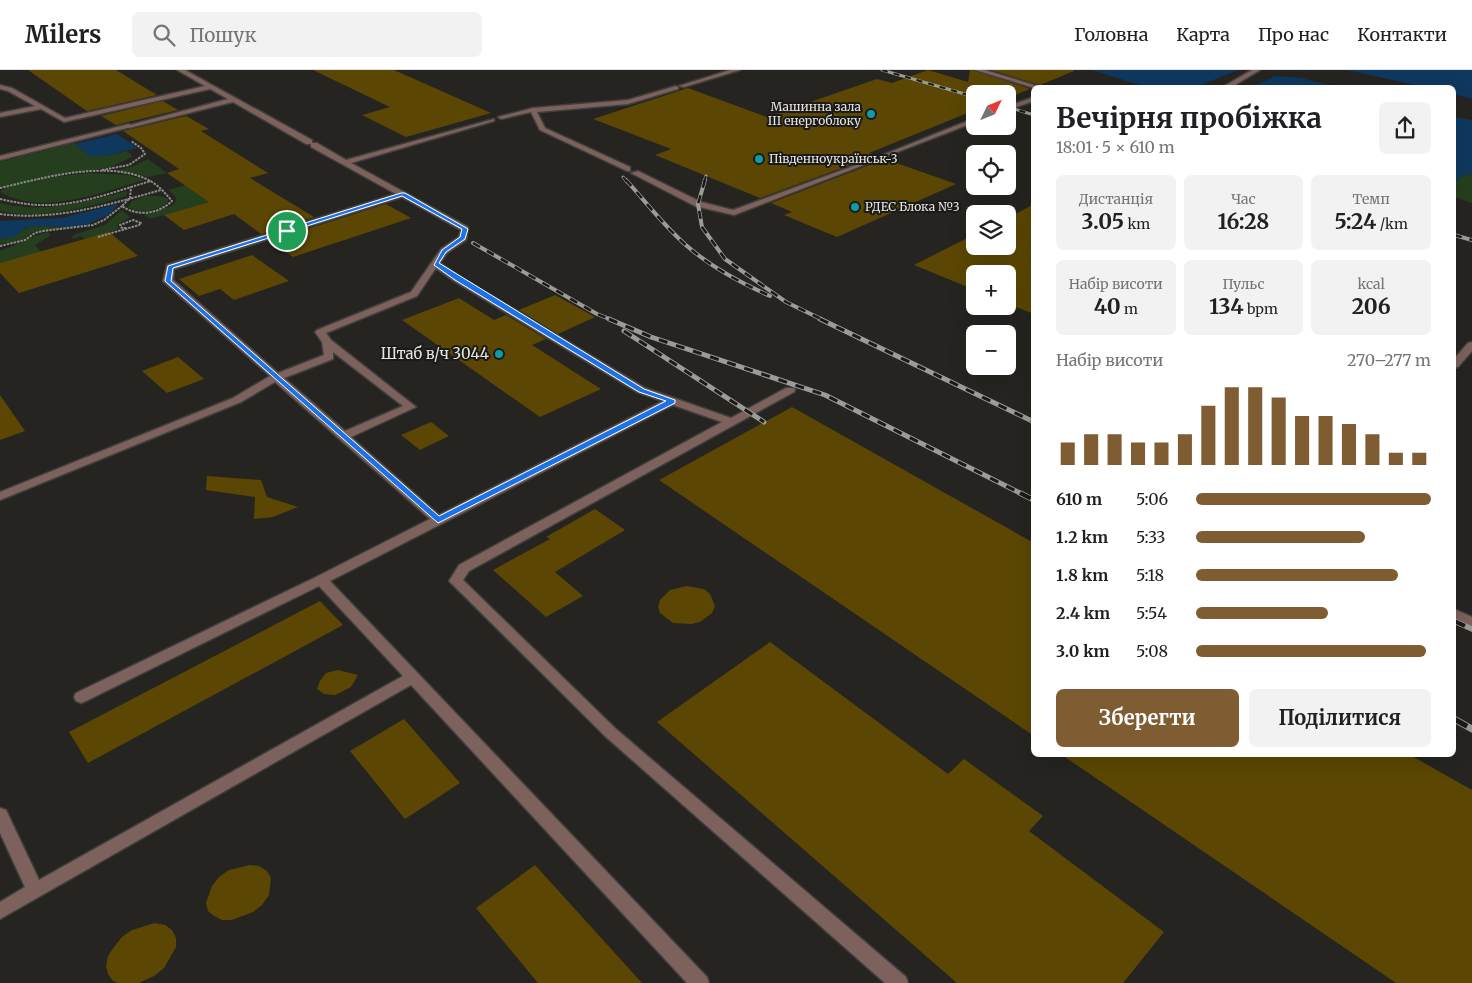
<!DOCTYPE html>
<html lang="uk">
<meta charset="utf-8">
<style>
:root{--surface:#fff;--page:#f2f2f2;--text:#202124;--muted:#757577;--line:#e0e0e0;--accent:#7f5c32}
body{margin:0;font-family:Merriweather,serif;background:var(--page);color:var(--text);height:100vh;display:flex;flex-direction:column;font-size:19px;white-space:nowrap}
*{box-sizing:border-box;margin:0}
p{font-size:16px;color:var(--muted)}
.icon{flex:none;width:28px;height:28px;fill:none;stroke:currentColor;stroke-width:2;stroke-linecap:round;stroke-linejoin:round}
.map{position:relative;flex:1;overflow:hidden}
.panel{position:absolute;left:1031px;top:15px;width:425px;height:672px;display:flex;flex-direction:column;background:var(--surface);border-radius:8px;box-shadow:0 5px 20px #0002}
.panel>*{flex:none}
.needle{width:32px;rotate:47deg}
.buttons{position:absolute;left:966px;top:15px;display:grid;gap:10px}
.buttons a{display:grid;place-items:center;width:50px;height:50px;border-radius:8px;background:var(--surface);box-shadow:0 5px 20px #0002;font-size:25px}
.pin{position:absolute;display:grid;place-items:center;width:42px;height:42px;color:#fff;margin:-21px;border:2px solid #fff;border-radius:50%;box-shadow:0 1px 5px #0007}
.round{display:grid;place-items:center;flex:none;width:52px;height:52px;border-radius:8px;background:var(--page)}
.summary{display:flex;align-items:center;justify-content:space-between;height:85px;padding:0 25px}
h1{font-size:28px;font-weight:700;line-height:38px}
.stats{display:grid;grid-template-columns:repeat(3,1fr);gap:8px;height:85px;padding:5px 25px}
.stats div{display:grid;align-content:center;border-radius:8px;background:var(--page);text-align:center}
.stats b{font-size:21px;font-weight:700}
.stats small{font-size:14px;font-weight:400}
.stats p{font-size:14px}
.chart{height:140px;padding:10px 25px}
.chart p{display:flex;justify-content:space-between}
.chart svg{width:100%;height:90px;margin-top:5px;stroke:var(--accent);stroke-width:6}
.button{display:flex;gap:10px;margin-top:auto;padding:10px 25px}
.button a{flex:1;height:58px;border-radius:8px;background:var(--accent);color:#fff;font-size:20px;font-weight:700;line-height:58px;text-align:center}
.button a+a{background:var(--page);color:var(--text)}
ul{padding:0 25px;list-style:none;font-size:16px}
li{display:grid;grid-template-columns:80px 60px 1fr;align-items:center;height:38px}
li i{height:12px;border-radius:6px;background:var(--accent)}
header{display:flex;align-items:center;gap:30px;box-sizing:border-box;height:70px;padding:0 25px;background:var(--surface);border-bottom:1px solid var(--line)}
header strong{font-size:24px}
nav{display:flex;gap:28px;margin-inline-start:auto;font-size:18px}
.search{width:350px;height:45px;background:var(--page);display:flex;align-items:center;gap:12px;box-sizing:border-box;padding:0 18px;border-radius:8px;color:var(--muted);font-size:19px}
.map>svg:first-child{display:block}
</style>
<header>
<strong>Milers</strong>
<div class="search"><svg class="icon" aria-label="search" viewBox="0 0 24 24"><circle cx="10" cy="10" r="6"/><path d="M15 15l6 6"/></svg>Пошук</div>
<nav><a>Головна</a><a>Карта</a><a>Про нас</a><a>Контакти</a></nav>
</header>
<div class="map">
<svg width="1472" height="913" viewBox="0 0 1472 913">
<rect width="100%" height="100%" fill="#252421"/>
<g fill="#253f1e">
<polygon points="74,73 90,86 105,86 127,81 131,84 132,87 111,97 45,107 0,117 0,92"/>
<polygon points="148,89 167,103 148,107 115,101 134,96"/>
<path d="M89,103L128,105L145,110C100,122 44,147 0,122C12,110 71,105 89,103Z"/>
<polygon points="1472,104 1472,133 1454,127 1454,112 1465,105"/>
<polygon points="212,108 236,124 150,149 144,145 172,136 177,130 175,126 168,120"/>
<path d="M127,121L126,126C84,138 43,150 0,141V133C44,144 84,132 127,121Z"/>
<path d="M145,126H160L168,129V132C159,141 139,145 128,137L132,131Z"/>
<polygon points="122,140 130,147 117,155 119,159 85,169 81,166 72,169 73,165 105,155"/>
<path d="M34,156L71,157L33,162L20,171L0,174V169C14,167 22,158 34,156Z"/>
<path d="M48,162L51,165L35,175L41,182L0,193V181C15,176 33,165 48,162Z"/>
</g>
<g fill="#0f385f">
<polygon points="1092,0 1238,0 1196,17 1149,18"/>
<polygon points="1347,0 1472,0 1472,29 1454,24 1454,18 1424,17"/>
<polygon points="1275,6 1301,8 1336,17 1252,17"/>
<polygon points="1454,47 1472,50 1472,104 1465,105 1454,112"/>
<polygon points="117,64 137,78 105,86 90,86 75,74"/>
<polygon points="118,134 110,144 88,154 71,157 34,156 25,158 16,166 0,169 0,151 61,148"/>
</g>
<g fill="#5b4703">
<polygon points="28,0 116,0 157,25 87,41"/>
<polygon points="313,0 394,0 491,43 406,67 362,45 390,37"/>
<polygon points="928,0 968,12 970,0 973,0 1030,19 1008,28 1008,24 975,24 975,40 869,83 877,85 760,128 655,85 671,79 593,49 688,18 767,47 877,9 892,13"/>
<polygon points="991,0 1074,0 1074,1 1040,15"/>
<polygon points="163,31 178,40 116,55 101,46"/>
<polygon points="186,46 209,59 201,61 268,103 250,108 314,147 261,164 234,144 184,160 164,145 209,132 167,103 179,99 123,61"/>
<polygon points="885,89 956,114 837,167 784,145 792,142 771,133"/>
<polygon points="386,134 411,148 293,187 270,171"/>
<polygon points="1034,134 1034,244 1008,234 1008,204 975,204 975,220 914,195 975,164 975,176 1008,176 1008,148"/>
<polygon points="109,162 138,186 19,223 0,203 0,193"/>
<polygon points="252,185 289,211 234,230 220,219 199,226 179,209"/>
<polygon points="555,225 595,247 558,264 519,240"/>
<polygon points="459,228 494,250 506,245 546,269 532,275 601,319 540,347 402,250"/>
<polygon points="178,287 204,309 167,323 142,301"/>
<polygon points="0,325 25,361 0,370"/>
<polygon points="792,337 1034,473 1034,666 659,410"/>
<polygon points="431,352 449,366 420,380 401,365"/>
<polygon points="207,406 261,410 267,427 298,437 273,447 254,449 255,427 206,420"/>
<polygon points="595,439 625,460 555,502 583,526 546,547 493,500 550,469 546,467"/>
<polygon points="687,516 704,519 710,524 715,536 712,543 700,552 691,554 673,553 660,543 658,537 660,530 670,520"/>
<polygon points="320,531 343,555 88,693 69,662"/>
<polygon points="770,572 948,704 964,689 1043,746 1029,761 1164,862 1123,913 957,913 657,652"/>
<polygon points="338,600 358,605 351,617 335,625 324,624 317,619 320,611 326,603"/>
<polygon points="404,649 460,713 405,749 350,681"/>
<polygon points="1062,685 1410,685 1472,720 1472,913 1396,913"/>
<polygon points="250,795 259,796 267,801 271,808 269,825 262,835 253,842 232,850 222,850 214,846 208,841 206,833 212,816 219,807 229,800"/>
<polygon points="535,795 642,913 538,913 476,838"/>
<polygon points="155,853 165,855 172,860 176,868 176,877 164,898 154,906 139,913 118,913 113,911 108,904 106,896 108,886 114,877 122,867 132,860"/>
</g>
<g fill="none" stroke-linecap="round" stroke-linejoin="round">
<g stroke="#403f3c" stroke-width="3">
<g id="service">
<path d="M177,0H185L312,70V73H317L346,90L494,49V51L351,93L468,157L466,170L447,183L440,193L460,207L645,318L731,348L786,318H794L795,320L794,322L469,501L463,510L616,659L906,907L908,913H885L606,667L449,511L459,495L722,352L673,335L330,511L707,907L709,913H687L411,615L0,849V832L25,817L0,763V738L6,740L39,810L403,606L319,516L86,631L81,633L76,631L74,627L76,623L316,507L430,449L275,312L241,332L0,430V422L233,328L270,306L165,213L163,211L167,195L396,124L311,77V74H306L233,32L129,58L126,56L228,29L210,19L64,52L41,39L0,47V43L35,36L8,21L0,19V15L12,18L65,48L205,16ZM402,127L461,160L459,167L441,179L411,222L317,260L315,262L322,272L324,285L278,303L173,210L174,199ZM436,198L454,211L637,322L663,331L439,445L351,367L416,337L331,270L326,263L417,226ZM333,282L403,336L345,361L284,308L333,289Z"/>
<polygon points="730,0 740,0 684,17 679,16"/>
<polygon points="975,0 985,0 1044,18 1034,18"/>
<polygon points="1252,0 1260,0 1230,18 1221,18"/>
<polygon points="676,16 678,17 678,19 628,34 537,42 545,58 630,97 630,101 627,101 540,60 531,42 501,49 498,47 533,38 628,30"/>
<polygon points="1034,27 1034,31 1008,40 1008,36"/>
<polygon points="975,48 975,52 734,145 695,136 631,103 638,101 701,132 733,140 878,87"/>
<polygon points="1454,539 1472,547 1472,558 1454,550"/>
</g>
</g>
<g stroke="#403f3c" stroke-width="3">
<g id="minor">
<polygon points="129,54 132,56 131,57 0,90 0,86"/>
<polygon points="1472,272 1472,281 1458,297 1454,298 1454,289 1468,273"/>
</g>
</g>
<g stroke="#8a8a87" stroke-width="2" stroke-dasharray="2.5 1" stroke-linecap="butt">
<polyline points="102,100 129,95 145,84 141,78 131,71"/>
<path d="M0,118C43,108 111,88 152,112C160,117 166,124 172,131C159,144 137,147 122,136L130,128L131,117"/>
<path d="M0,129C14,132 28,135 42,135C79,136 116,121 151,111"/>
<path d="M0,144C56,151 107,135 161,120"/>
<polyline points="98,167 139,155 141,153 133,150 120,155 122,158 127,158"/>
<polyline points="0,176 25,170 35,163 43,161 93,155 104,150 122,136"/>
</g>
<use href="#service" fill="#7c615c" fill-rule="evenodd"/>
<use href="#minor" fill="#7c615c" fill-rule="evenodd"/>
<g stroke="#9b9b98" stroke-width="3">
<g id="rail-far4">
<polyline points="882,0 975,27"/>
<polyline points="1008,37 1034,45"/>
<polyline points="623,107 627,112"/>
<polyline points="704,112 706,106"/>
</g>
</g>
<g stroke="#9b9b98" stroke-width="4">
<g id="rail-far3">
<path d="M626,110C646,132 664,156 687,176C711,197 741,213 770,226"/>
<polyline points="705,110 698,134 702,157 725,189 786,232 823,250"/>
<polyline points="1454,165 1472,170"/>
<polyline points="473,173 597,244 612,250"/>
</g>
</g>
<g stroke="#9b9b98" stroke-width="5">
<g id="rail-far2">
<polyline points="609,249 651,267 825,325 1022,424"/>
<polyline points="820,249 1034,352"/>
<polyline points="624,261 764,352"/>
</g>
</g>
<g stroke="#9b9b98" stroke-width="5.5">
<g id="rail-far1">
<polyline points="1020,423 1034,430"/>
<polyline points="1454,551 1472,559"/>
</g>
</g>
<g stroke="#9b9b98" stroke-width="7">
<polyline id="rail" points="1454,649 1472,659"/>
</g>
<use href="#rail-far4" stroke="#1b1a17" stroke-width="2" stroke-dasharray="6" stroke-linecap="butt"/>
<use href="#rail-far3" stroke="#1b1a17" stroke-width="2.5" stroke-dasharray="8" stroke-linecap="butt"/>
<use href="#rail-far2" stroke="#1b1a17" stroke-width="3" stroke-dasharray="9" stroke-linecap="butt"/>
<use href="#rail-far1" stroke="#1b1a17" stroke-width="4" stroke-dasharray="12" stroke-linecap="butt"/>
<use href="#rail" stroke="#1b1a17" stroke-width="5" stroke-dasharray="15" stroke-linecap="butt"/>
</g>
<path fill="#1a73e8" stroke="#fff" fill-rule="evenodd" d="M401,123H405L468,159L465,169L446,182L439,193L644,319L675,330V333L438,453L165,211L168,196ZM402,126L462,159L460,167L442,180L434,195L455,210L639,322L666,331L439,446L171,211L173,198Z"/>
<g fill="#0f9aa8" stroke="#1b1a17" stroke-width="2">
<circle cx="871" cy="44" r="5"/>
<circle cx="759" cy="89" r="5"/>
<circle cx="855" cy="137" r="5"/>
<circle cx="499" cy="284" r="5"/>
</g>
<g text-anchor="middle" stroke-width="4" stroke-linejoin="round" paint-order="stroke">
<g font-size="12" fill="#e4e4e1" stroke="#1b1a17" text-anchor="start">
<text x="861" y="41" text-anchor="end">Машинна зала<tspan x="861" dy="14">III енергоблоку</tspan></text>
<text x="769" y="93">Південноукраїнськ-3</text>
<text x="865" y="141">РДЕС Блока №3</text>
</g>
<g font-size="15" fill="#e4e4e1" stroke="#1b1a17" text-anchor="end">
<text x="489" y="289">Штаб в/ч 3044</text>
</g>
</g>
</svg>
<div class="buttons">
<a><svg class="needle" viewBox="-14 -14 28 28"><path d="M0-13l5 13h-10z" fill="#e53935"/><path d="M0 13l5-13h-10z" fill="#757577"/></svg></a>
<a><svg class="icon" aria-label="locate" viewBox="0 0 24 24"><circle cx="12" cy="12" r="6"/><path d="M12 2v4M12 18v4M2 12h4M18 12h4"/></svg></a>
<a><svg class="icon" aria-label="layers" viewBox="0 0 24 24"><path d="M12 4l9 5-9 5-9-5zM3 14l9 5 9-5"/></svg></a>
<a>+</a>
<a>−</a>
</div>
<div class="pin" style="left:287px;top:161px;background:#1e9e55"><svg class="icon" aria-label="arrive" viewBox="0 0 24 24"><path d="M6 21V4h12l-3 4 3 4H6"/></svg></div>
<section class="panel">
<div class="summary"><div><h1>Вечірня пробіжка</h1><p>18:01 · 5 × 610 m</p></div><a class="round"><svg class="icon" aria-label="share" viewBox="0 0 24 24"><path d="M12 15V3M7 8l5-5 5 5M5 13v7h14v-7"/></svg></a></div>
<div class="stats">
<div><p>Дистанція</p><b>3.05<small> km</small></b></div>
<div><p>Час</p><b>16:28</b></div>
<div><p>Темп</p><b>5:24<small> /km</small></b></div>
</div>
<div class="stats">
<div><p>Набір висоти</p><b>40<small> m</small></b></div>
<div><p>Пульс</p><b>134<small> bpm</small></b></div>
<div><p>kcal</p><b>206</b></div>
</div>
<div class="chart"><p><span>Набір висоти</span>270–277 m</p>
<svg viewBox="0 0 160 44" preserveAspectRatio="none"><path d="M5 44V33M15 44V29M25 44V29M35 44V33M45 44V33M55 44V29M65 44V15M75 44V6M85 44V6M95 44V11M105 44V20M115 44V20M125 44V24M135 44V29M145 44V38M155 44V38"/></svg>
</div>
<ul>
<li><b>610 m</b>5:06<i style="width:100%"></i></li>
<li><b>1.2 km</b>5:33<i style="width:72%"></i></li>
<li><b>1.8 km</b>5:18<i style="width:86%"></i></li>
<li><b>2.4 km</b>5:54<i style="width:56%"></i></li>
<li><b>3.0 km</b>5:08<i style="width:98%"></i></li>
</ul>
<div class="button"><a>Зберегти</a><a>Поділитися</a></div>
</section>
</div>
